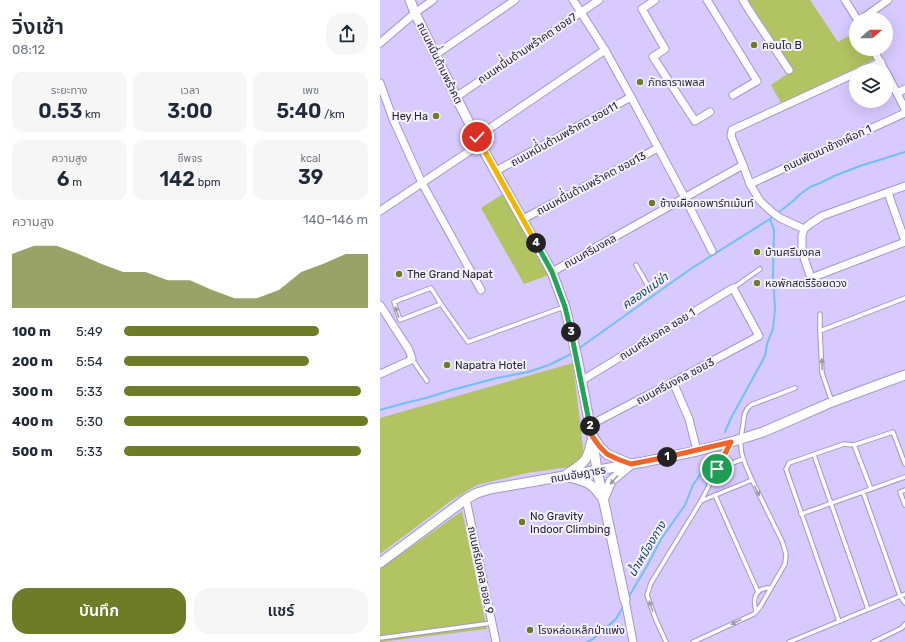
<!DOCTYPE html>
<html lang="th">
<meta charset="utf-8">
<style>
:root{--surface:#fff;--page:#f6f6f7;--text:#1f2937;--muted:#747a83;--accent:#6e7b27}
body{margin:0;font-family:Rubik,"Noto Sans Thai",sans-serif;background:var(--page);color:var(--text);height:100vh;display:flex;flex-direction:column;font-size:15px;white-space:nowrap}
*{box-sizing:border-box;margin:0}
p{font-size:13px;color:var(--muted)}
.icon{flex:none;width:22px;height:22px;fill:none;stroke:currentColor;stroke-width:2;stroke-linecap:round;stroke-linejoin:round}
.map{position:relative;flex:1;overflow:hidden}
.side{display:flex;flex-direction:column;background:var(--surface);width:380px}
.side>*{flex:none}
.needle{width:26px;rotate:69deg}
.tools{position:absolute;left:469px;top:12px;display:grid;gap:8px}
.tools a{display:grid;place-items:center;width:44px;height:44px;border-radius:50%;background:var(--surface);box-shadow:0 4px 16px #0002;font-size:20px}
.pin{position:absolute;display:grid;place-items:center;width:34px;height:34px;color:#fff;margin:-17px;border:2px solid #fff;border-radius:50%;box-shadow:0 1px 4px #0007}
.km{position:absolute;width:20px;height:20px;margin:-10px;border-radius:50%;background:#222;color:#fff;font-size:11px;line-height:20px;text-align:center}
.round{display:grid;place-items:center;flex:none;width:42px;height:42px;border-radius:16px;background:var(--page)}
.summary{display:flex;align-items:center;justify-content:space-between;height:68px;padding:0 12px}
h1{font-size:22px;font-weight:600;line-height:30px}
.metrics{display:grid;grid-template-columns:repeat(3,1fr);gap:6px;height:68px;padding:4px 12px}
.metrics div{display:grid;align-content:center;border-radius:10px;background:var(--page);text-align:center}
.metrics b{font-size:20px;font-weight:600}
.metrics small{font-size:11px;font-weight:400}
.metrics p{font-size:11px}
.chart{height:112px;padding:8px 12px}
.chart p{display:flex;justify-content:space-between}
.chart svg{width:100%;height:72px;margin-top:4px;fill:var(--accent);opacity:.7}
.button{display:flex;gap:8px;margin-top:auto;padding:8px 12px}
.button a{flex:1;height:46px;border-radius:16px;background:var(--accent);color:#fff;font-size:16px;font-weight:600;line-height:46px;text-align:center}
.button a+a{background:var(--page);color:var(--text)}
ul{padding:0 12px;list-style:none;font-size:13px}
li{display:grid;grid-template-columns:64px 48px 1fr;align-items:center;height:30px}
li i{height:10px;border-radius:5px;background:var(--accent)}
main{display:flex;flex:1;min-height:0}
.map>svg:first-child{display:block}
</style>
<main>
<section class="side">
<div class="summary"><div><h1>วิ่งเช้า</h1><p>08:12</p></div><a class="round"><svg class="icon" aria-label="share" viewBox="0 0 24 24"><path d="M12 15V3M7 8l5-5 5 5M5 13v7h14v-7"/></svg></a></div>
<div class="metrics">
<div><p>ระยะทาง</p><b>0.53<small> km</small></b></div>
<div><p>เวลา</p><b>3:00</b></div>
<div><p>เพซ</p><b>5:40<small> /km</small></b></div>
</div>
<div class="metrics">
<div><p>ความสูง</p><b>6<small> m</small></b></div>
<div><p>ชีพจร</p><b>142<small> bpm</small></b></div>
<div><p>kcal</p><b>39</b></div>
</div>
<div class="chart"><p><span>ความสูง</span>140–146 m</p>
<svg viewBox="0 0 160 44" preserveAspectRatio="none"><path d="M0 44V11L10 6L20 6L30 11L40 17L50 22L60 22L70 27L80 27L90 33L100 38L110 38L120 33L130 22L140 17L150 11L160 11V44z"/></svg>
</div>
<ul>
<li><b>100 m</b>5:49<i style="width:80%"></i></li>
<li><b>200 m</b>5:54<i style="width:76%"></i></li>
<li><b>300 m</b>5:33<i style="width:97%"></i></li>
<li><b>400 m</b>5:30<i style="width:100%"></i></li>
<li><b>500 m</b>5:33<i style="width:97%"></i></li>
</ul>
<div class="button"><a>บันทึก</a><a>แชร์</a></div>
</section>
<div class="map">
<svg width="525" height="642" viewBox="0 0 525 642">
<rect width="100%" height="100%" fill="#d8c9fe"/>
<g fill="#b2c361">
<polygon points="368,0 430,0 458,42 476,32 476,49 490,49 495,59 401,103 391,85 413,70"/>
<polygon points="126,192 169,275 144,284 101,208"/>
<polygon points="193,363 204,456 197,466 147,473 97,485 72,500 0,554 0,418"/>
<polygon points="82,511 107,629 0,642 0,569"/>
</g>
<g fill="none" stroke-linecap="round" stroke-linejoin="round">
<g stroke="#6fc2f5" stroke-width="2">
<polyline points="198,349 312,268 390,219 413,201 419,195 430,187 440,183 454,176 480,166 525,152"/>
<polyline points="0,410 25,403 46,398 72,390 117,378 148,372 169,365 193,353"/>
<polyline points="345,432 351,418 385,356 387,344 393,329 395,309 393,276 394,230 390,219"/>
<polyline points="248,598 267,566 281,539 305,505 313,485 332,457"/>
<polyline points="207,642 213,639 236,619 244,605"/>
</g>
<g stroke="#a496c8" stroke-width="5.5">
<g id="service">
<polyline points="256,265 267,284"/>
<polyline points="353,288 380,269"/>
<polyline points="61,304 20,320 14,302 51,288 61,304 88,342 184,307"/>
<polyline points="440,331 440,314"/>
<polyline points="32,359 47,381"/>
<polyline points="452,402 442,373 440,331 489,312 525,298"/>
<polyline points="474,445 491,489"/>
<polyline points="434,455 488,609"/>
<polyline points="337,469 363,459"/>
<path d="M372,480C368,470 361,458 361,447C360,439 362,432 363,425C364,417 364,410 371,405L415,388"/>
<polyline points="525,490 520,492 525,505"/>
<polyline points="483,492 520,596 525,603"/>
<polyline points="335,495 378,592"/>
<polyline points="421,514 525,477"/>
<path d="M376,611C372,598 376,587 391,588"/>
<polyline points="459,621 406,469 409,463 464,444 474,445 513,432 525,464"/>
<polyline points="0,638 112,623"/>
<polyline points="286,642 276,620 267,595 271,583 321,501 351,443"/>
<polyline points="313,642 374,614 380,607 405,564 406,554 402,541 372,480 321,501"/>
<polyline points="409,642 525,594"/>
<polyline points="493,642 522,628 525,624"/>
</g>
</g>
<g stroke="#a496c8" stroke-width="9">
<g id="minor">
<polyline points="193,0 225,50 251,97 305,198 332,251"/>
<polyline points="275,0 262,9 285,49 273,57 315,121 330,112"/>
<polyline points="327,0 377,81 353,95"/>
<polyline points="363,0 369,10 409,70"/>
<polyline points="465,0 477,19"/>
<polyline points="482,19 508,0"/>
<polyline points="0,43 35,13 53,0"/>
<polyline points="493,49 505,71"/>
<polyline points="55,55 135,0"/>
<polyline points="481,71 501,62"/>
<polyline points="506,72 525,109"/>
<polyline points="0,83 13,119 42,183 101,290"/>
<polyline points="517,93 525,89"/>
<polyline points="76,97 219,0"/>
<polyline points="97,137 225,50"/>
<polyline points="116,171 251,97"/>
<polyline points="370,184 525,113"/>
<polyline points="525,186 442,216 430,224 424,229 422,236 422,252 431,278 525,242"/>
<polyline points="508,193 525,241"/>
<polyline points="0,211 100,144"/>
<polyline points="143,219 278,148"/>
<polyline points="424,229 400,218 392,212 380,201 370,184 363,165 351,136 352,130 476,73"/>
<polyline points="172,272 363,165"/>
<polyline points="0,305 29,350 32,359 29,361 0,374"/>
<polyline points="201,381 353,288 379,336 293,382 210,425"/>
<polyline points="293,382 309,419 317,451"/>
<polyline points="86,499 116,642"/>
<polyline points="245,600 253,642"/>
</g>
</g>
<g stroke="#a496c8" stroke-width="11">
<g id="tertiary">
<polyline points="30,0 35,13 76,97 100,144 172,272 185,307 197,357 212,436 217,470 245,600"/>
<polyline points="213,437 220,447 227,454 250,464"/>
<path d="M187,474C202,464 208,462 211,443"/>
<path d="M189,477C203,480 212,483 220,495"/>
<polyline points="223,500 231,481 250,465"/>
<polyline points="0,563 86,499 97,493 110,489 264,462 317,451 351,442 383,432 404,423 452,402 525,375"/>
</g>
</g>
<use href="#service" stroke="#fff" stroke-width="3.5"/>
<use href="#minor" stroke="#fff" stroke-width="7"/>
<use href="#tertiary" stroke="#fff" stroke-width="9"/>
</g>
<defs><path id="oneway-solid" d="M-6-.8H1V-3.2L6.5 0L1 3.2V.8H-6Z"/></defs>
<g fill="#9e9ca5">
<use href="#oneway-solid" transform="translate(17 312) rotate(-109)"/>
<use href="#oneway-solid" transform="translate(442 364) rotate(-93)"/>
<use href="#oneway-solid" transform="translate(234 480) rotate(132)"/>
<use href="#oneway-solid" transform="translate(377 491) rotate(64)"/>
<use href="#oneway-solid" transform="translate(271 606) rotate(-110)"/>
<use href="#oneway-solid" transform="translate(356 622) rotate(155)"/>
</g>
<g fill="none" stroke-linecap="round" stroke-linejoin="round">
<g stroke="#fff" stroke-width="8">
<polyline id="split-1" points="287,457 351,442 337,469"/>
</g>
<g stroke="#fff" stroke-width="8">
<polyline id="split-2" points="210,426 212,436 220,447 227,454 237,459 251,464 287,457"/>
</g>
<g stroke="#fff" stroke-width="8">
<polyline id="split-3" points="191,332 210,426"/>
</g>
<g stroke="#fff" stroke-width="8">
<polyline id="split-4" points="156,243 172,272 185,307 191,332"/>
</g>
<g stroke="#fff" stroke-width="8">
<polyline id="split-5" points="109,159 156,243"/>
</g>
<g stroke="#fff" stroke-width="8">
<polyline id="split-6" points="97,137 109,159"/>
</g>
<use href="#split-1" stroke="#f0652b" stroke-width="5"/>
<use href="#split-2" stroke="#f0652b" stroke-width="5"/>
<use href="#split-3" stroke="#22a559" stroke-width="5"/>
<use href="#split-4" stroke="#22a559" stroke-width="5"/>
<use href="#split-5" stroke="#f5b400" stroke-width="5"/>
<use href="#split-6" stroke="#f5b400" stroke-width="5"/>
</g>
<g fill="#6e7b27" stroke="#f4f2fd" stroke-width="1.5">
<circle cx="374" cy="45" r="4"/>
<circle cx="260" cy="82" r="4"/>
<circle cx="56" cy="116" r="4"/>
<circle cx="272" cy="203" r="4"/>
<circle cx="377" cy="252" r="4"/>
<circle cx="19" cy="274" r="4"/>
<circle cx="377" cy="283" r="4"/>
<circle cx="67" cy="365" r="4"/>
<circle cx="142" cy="522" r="4"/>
<circle cx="150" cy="630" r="4"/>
</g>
<g text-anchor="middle" stroke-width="4" stroke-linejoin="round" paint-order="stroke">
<g font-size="11" fill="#282236" stroke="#f4f2fd" text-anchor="start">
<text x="382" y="49">คอนโด B</text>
<text x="268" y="86">ภัทธาราเพลส</text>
<text x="48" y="120" text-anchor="end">Hey Ha</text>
<text x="280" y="207">ช้างเผือกอพาร์ทเม้นท์</text>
<text x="385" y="256">บ้านศรีมงคล</text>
<text x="27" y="278">The Grand Napat</text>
<text x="385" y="287">หอพักสตรีร้อยดวง</text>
<text x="75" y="369">Napatra Hotel</text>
<text x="150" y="520">No Gravity<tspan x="150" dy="13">Indoor Climbing</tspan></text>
<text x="158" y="634">โรงหล่อเหล็กป่าแพ่ง</text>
</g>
<g font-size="11" fill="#282236" stroke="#f4f2fd">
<text transform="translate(147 48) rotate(-34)" y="4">ถนนหมื่่นด้ามพร้าคต ซอย7</text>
<text transform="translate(60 63) rotate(64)" y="4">ถนนหมื่่นด้ามพร้าคต</text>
<text transform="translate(184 134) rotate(-29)" y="4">ถนนหมื่่นด้ามพร้าคต ซอย11</text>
<text transform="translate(447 148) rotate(-25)" y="4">ถนนพัฒนาช้างเผือก 1</text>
<text transform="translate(211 183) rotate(-28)" y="4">ถนนหมื่่นด้ามพร้าคต ซอย13</text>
<text transform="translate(210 251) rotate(-29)" y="4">ถนนศรีมงคล</text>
<text transform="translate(277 334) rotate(-32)" y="4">ถนนศรีมงคล ซอย 1</text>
<text transform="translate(295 381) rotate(-28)" y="4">ถนนศรีมงคล ซอย3</text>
<text transform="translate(198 474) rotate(-10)" y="4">ถนนอัษฎาธร</text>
<text transform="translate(101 570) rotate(78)" y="4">ถนนศรีมงคล ซอย 9</text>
</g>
<g font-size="12" font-style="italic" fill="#0d3d57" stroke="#f4f2fd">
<text transform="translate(265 291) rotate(-35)" y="4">คลองแม่ข่า</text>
<text transform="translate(267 549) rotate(-59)" y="4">น้ำเหมืองกาง</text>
</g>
</g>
</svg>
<div class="tools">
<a><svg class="needle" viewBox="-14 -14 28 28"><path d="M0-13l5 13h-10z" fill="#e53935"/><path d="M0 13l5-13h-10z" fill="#747a83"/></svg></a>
<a><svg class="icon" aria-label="layers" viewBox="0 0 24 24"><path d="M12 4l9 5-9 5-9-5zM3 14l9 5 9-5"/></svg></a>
</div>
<div class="pin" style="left:337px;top:469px;background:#1e9e55"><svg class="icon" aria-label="arrive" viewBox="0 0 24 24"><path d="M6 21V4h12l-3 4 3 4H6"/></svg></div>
<div class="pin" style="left:97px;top:137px;background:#d93025"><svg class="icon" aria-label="check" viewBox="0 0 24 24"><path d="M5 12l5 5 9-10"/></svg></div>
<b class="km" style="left:287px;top:457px">1</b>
<b class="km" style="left:210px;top:426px">2</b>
<b class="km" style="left:191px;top:332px">3</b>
<b class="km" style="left:156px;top:243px">4</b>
</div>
</main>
